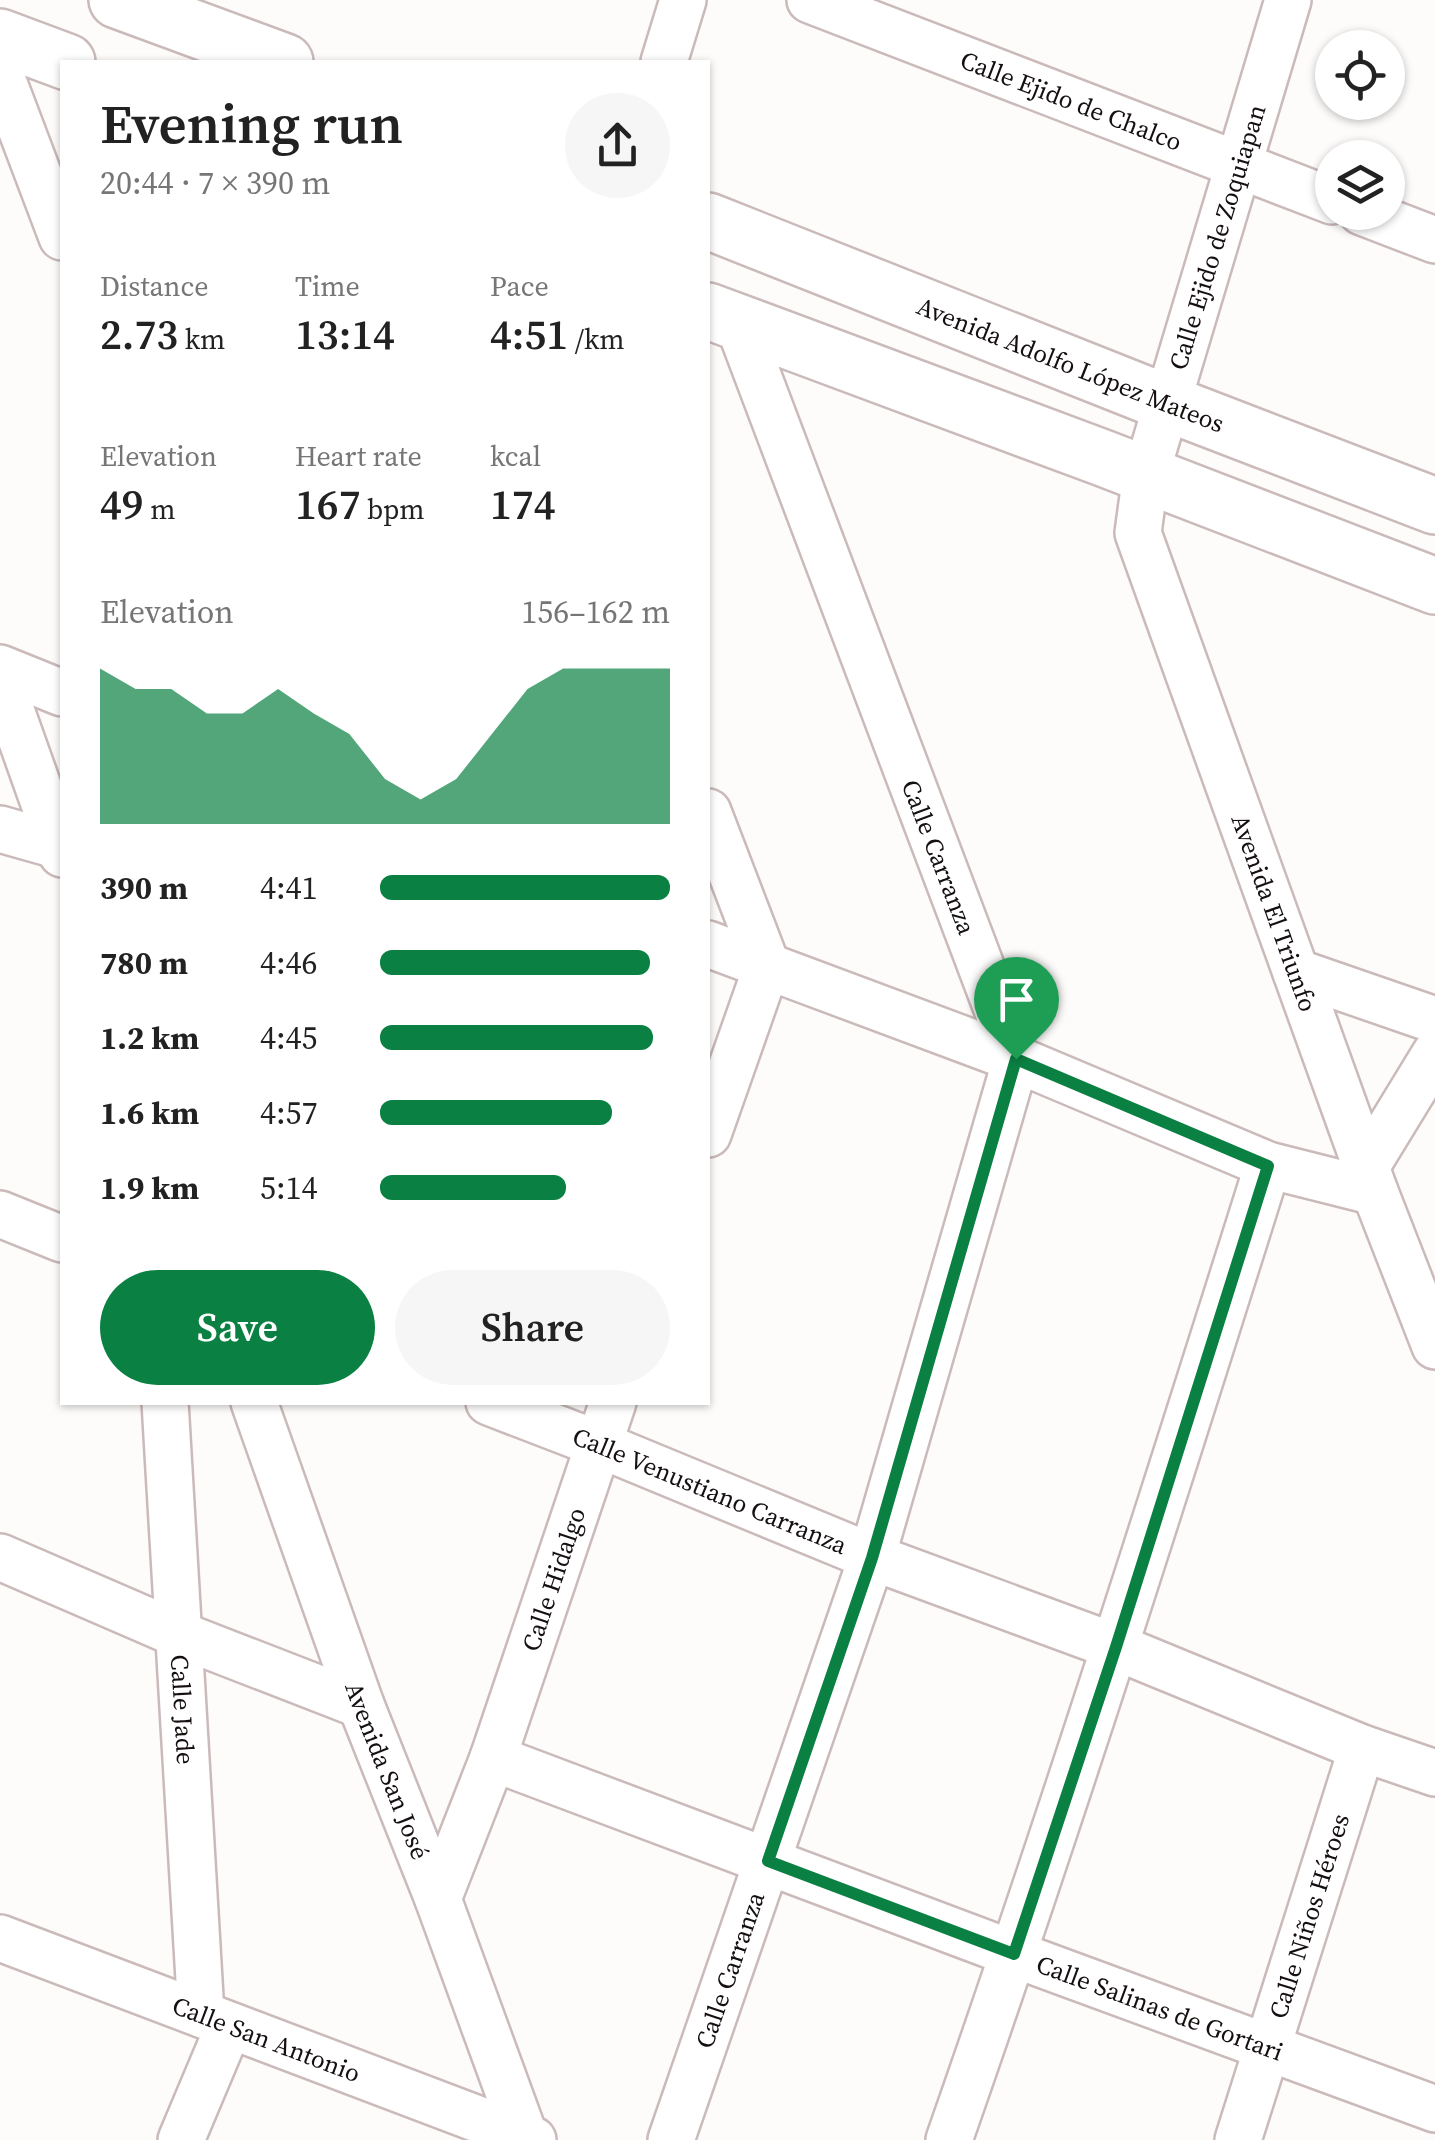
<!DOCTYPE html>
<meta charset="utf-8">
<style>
:root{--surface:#fff;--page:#f6f6f6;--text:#222;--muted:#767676;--accent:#0b8043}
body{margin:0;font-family:"Source Serif 4",serif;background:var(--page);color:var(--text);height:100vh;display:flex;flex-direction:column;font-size:38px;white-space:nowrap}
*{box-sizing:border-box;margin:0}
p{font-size:32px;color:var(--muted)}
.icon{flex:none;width:55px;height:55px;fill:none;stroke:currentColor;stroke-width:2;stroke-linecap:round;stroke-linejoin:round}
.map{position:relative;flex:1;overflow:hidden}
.side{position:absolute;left:60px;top:60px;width:650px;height:1345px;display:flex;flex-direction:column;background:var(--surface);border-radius:0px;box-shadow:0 2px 8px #0004}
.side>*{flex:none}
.controls{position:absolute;left:1315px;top:30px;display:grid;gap:20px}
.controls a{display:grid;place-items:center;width:90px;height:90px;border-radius:50%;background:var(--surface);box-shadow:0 2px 8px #0004;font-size:50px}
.pin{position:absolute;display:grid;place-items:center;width:85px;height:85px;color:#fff;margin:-102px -42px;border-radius:50% 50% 50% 0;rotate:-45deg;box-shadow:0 0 10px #0007}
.pin .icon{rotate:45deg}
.round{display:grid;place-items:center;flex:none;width:105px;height:105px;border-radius:52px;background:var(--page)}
.summary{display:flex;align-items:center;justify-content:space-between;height:170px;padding:0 40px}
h1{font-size:55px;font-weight:600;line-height:75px}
.figures{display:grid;grid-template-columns:repeat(3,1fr);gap:15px;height:170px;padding:10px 40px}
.figures div{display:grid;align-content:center}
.figures b{font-size:42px;font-weight:600}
.figures small{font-size:28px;font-weight:400}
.figures p{font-size:28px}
.chart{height:280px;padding:20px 40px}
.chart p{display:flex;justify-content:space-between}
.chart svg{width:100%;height:180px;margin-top:10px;fill:var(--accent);opacity:.7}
.cta{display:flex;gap:20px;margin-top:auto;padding:20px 40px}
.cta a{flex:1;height:115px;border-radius:60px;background:var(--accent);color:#fff;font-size:40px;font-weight:600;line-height:115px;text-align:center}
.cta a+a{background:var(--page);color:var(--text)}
ul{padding:0 40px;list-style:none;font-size:32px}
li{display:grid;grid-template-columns:160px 120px 1fr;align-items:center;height:75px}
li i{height:25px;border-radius:12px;background:var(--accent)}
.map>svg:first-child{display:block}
</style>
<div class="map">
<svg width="1435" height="2140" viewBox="0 0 1435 2140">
<rect width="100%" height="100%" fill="#fefbfb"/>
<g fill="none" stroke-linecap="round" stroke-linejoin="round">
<g stroke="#cbbaba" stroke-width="50">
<g id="minor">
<path id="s1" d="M810,0L1332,201"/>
<path id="s2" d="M1288,0L1146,474L1138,533L1375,1192L1435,1346"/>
<polyline points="664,62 683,0"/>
<polyline points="0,73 62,237"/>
<polyline points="1362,212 1435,240"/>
<polyline points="0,668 62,693"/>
<polyline points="0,679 62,854"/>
<polyline points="708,812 767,966 708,1134"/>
<polyline points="0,829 60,846"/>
<polyline points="708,944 1016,1059 1268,1165 1375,1192"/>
<polyline points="1296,972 1435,1020"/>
<polyline points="1366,1167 1435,1054"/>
<polyline points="0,1214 62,1239"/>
<path id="s3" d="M165,1402L201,2014"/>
<path id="s4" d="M254,1402L361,1705L438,1899L526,2140"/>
<path id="s5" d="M489,1402L598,1444L872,1557L1116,1647L1362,1748L1435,1773"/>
<polyline points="0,1557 178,1634 361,1705"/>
<path id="s6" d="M493,1758L1014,1954L1435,2109"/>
<path id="s7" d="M438,1899L493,1758L613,1402"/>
<path id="s8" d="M0,1938L533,2140"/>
<polyline points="181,2140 229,2026"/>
<path id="s9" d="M671,2140L872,1557L1016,1059L738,323"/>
<path d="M949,2140C1062,1817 1165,1492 1268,1165"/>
<path id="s10" d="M1238,2140L1362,1748"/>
</g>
</g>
<g stroke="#cbbaba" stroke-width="60">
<g id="major">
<polyline points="117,0 285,62"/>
<polyline points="0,37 67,62"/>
<path id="s11" d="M708,221L1167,403L1435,506"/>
<polyline points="708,311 1103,458 1435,586"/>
</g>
</g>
<use href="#minor" stroke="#fff" stroke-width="45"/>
<use href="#major" stroke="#fff" stroke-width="55"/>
</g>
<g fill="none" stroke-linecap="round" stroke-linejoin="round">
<g stroke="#fff" stroke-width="20">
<polygon id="route" points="1016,1059 1268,1166 1116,1647 1014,1954 768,1861 872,1558"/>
</g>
<use href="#route" stroke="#0b8043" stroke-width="12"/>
</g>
<g text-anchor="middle" stroke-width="10" stroke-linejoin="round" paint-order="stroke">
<g font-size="25" fill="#150f0f" stroke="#fff">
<text dy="9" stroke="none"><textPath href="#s1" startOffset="280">Calle Ejido de Chalco</textPath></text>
<text transform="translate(1217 237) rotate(-73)" y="9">Calle Ejido de Zoquiapan</text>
<text dy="9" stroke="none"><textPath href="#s11" startOffset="390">Avenida Adolfo López Mateos</textPath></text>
<text transform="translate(939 857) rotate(69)" y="9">Calle Carranza</text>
<text dy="9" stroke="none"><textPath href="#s2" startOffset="958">Avenida El Triunfo</textPath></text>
<text dy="9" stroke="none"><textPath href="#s5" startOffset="238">Calle Venustiano Carranza</textPath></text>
<text dy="9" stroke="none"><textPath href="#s7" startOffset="340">Calle Hidalgo</textPath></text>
<text dy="9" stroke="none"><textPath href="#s3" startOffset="308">Calle Jade</textPath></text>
<text dy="9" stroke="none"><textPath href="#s4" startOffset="392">Avenida San José</textPath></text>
<text dy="9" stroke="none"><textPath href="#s10" startOffset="235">Calle Niños Héroes</textPath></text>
<text dy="9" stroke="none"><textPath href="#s9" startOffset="180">Calle Carranza</textPath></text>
<text dy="9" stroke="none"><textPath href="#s6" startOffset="712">Calle Salinas de Gortari</textPath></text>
<text dy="9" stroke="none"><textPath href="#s8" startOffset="285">Calle San Antonio</textPath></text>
</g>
</g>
</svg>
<div class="controls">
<a><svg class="icon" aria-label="locate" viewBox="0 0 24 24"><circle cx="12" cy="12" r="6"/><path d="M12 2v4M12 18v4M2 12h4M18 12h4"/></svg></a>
<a><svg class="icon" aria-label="layers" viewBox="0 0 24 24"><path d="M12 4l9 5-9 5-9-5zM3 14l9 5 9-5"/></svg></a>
</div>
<div class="pin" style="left:1016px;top:1059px;background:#1e9e55"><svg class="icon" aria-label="arrive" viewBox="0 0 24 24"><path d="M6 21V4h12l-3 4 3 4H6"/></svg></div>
<section class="side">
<div class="summary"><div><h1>Evening run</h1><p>20:44 · 7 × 390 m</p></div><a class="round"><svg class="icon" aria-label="share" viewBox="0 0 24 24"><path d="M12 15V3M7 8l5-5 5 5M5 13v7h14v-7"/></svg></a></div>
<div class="figures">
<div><p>Distance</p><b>2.73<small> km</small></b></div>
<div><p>Time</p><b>13:14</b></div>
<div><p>Pace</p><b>4:51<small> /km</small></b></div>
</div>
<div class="figures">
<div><p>Elevation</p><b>49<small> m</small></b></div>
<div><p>Heart rate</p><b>167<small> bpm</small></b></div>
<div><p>kcal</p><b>174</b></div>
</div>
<div class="chart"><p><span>Elevation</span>156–162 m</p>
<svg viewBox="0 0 160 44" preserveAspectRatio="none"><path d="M0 44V6L10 11L20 11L30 17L40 17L50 11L60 17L70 22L80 33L90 38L100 33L110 22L120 11L130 6L140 6L150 6L160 6V44z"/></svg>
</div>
<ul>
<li><b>390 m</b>4:41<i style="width:100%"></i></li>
<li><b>780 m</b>4:46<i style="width:93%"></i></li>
<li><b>1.2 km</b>4:45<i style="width:94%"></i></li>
<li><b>1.6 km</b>4:57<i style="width:80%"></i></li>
<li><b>1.9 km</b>5:14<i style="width:64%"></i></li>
</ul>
<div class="cta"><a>Save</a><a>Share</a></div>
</section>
</div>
